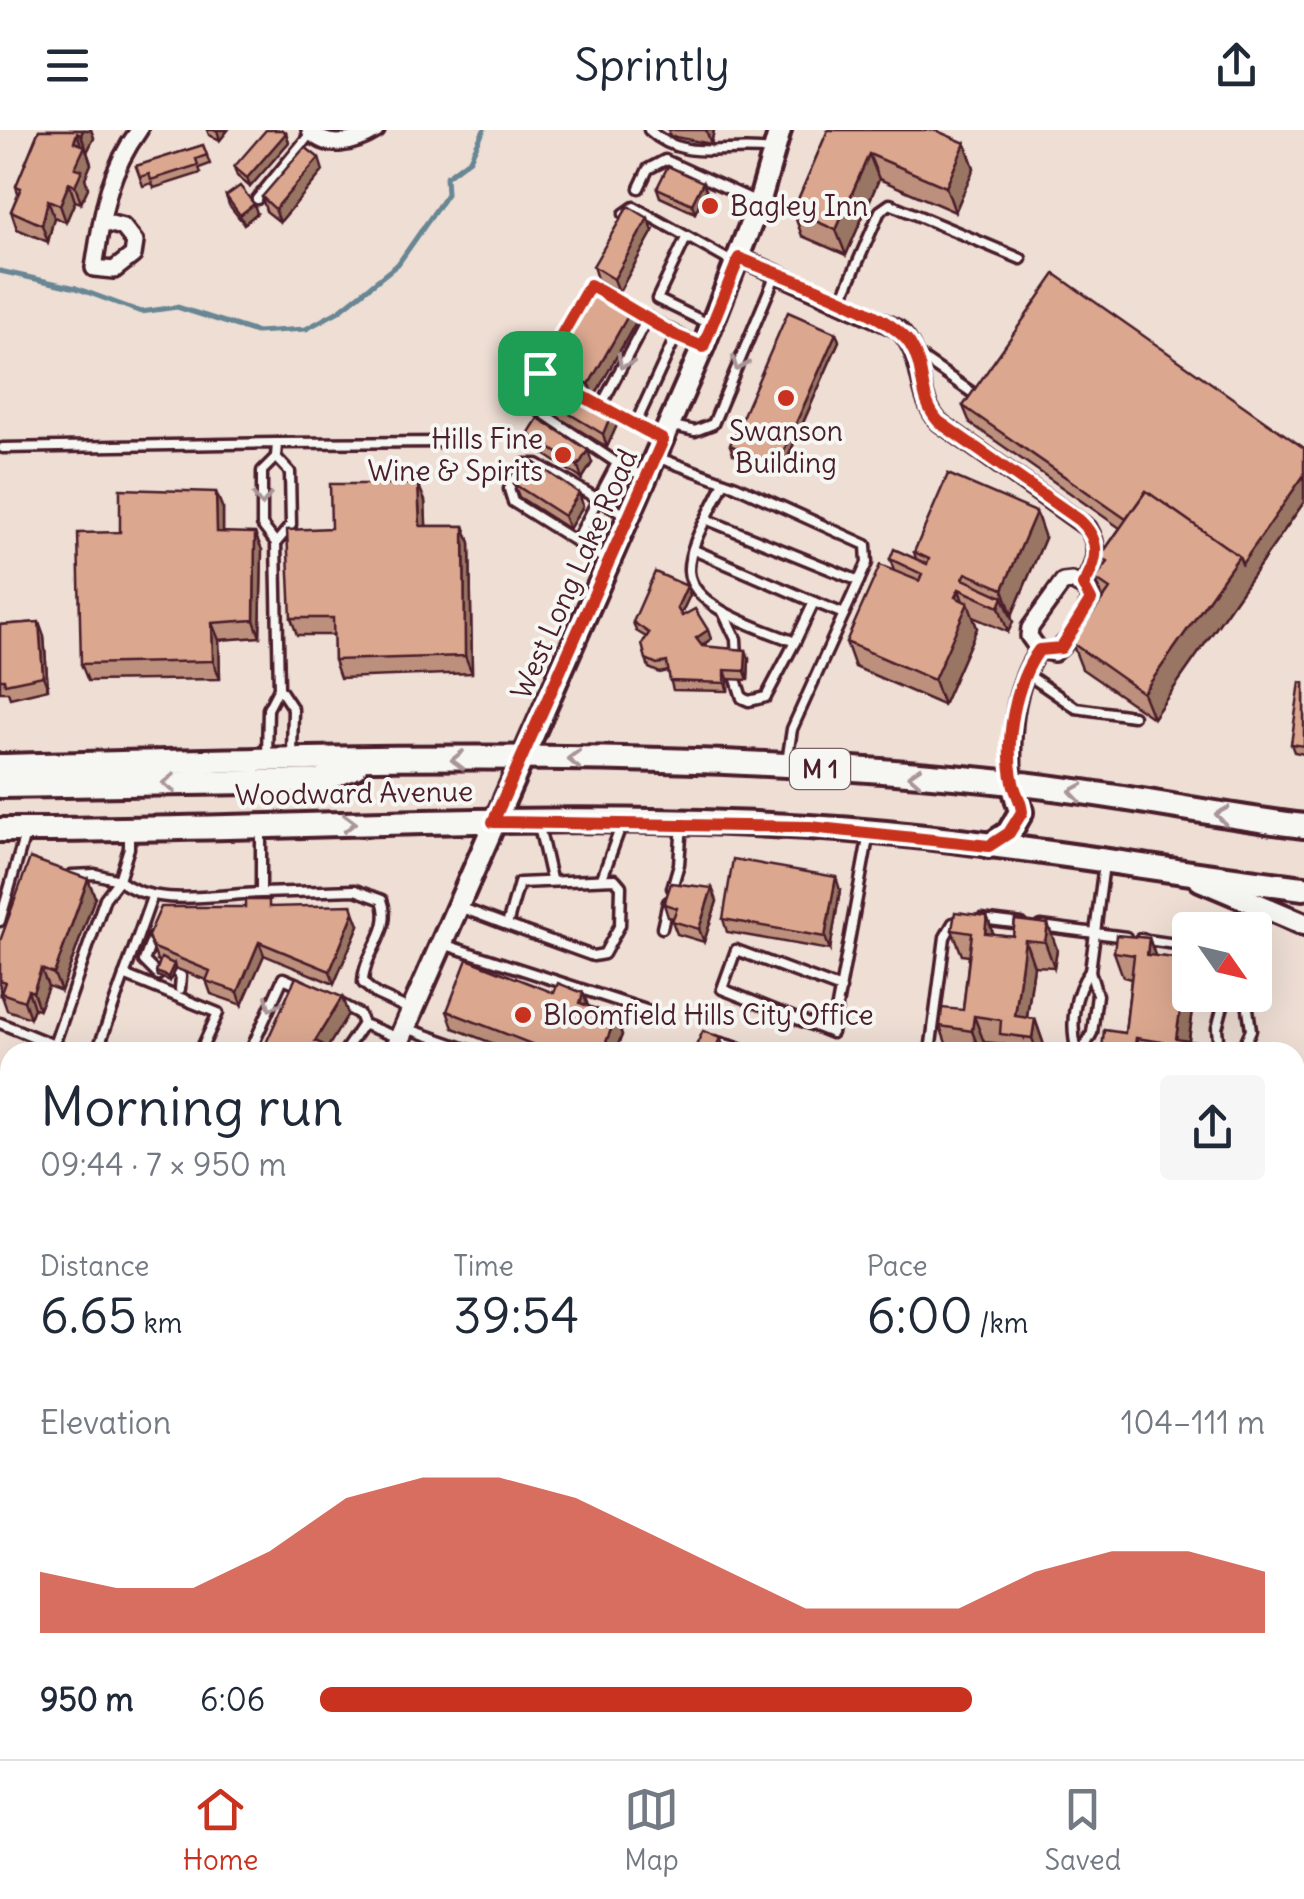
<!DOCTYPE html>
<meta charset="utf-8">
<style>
:root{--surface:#fff;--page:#f6f6f7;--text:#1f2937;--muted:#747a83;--line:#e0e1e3;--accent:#c8321e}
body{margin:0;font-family:Delius,sans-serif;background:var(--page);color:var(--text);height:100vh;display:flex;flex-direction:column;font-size:38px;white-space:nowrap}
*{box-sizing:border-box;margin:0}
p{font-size:32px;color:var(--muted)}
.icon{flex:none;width:55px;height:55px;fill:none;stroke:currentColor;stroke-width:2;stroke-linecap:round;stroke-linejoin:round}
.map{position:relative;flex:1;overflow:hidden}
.drawer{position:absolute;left:0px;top:912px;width:1305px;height:718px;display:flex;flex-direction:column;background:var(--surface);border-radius:30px 30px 0 0;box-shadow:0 10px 40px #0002}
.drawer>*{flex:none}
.needle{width:65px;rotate:124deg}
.fabs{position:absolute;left:1172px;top:782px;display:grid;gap:20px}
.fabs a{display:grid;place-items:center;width:100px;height:100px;border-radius:10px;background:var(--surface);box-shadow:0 10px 40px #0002;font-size:50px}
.pin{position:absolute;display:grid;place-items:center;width:85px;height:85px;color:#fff;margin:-42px;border-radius:20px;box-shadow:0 5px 15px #0006}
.round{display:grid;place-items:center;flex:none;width:105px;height:105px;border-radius:10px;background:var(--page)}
.summary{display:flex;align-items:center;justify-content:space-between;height:170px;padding:0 40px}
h1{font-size:55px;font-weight:600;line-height:75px}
.figures{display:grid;grid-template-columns:repeat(3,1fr);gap:15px;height:170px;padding:10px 40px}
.figures div{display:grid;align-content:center}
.figures b{font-size:50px;font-weight:600}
.figures small{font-size:28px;font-weight:400}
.figures p{font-size:28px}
.chart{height:280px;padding:20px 40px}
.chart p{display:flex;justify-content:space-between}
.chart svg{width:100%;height:180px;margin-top:10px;fill:var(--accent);opacity:.7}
ul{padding:0 40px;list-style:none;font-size:32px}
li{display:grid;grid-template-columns:160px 120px 1fr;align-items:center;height:75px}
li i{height:25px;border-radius:12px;background:var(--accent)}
header{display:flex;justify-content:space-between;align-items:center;height:130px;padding:0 40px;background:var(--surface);font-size:45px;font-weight:600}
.tabs{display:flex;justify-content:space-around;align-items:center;height:140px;border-top:2px solid var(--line);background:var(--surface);font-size:28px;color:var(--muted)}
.tabs a{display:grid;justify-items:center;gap:5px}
.tabs .selected{color:var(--accent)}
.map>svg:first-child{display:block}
</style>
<header><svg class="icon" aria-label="menu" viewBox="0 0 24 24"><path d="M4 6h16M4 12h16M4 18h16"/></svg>Sprintly<svg class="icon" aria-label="share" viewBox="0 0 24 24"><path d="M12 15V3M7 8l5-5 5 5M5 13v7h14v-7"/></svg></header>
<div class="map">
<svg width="1304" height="1629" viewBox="0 0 1304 1629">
<rect width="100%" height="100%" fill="#eeded4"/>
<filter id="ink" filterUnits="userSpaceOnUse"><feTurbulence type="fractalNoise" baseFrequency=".01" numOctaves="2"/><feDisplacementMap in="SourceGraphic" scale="20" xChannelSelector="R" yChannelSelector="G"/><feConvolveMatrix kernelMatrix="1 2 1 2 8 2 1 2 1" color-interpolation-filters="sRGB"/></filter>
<g filter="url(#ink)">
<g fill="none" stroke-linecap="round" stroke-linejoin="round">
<polyline stroke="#688693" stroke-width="5" points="0,141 76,158 141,182 177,177 256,202 306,199 339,181 398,134 447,64 446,47 470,29 484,0"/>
<g stroke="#4a1f2b" stroke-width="15">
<g id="service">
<path d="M649,0C686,34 727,14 770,21"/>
<polyline points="639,58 648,39 665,30 755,71"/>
<polyline points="257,69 311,3"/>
<polyline points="624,84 634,77 732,132"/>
<polyline points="686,108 657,169 709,194"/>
<polyline points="841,171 880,81 890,74 1021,129"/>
<polyline points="628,177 703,217"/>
<polyline points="915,223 977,266"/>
<polyline points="551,225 540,243 571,260"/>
<polyline points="511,262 617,333"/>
<polyline points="601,276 648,187"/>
<polyline points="605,279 659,307"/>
<polyline points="635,295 676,206"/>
<polyline points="673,296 695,301 713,294 776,144"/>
<polyline points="277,313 452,312"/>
<polyline points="3,318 277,313 276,327 290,342 291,395 276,413"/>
<polyline points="659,328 736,356 866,415 867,433 792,599 787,632"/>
<path d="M723,354C713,378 688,415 689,441C691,479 766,500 795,512L814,472L844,484"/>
<polyline points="708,390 859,451"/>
<polyline points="576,411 617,333 645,347"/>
<polyline points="694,420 814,472"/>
<polyline points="609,432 513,372 509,359 525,334 537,334 626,385"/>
<polyline points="723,482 736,509 737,528"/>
<polyline points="1024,542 1076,578 1133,586"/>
<polyline points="736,549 742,568 749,571 766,567 795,512"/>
<polyline points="279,558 293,579 292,625"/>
<polyline points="267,627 268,579 279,558 276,413 262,395 262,341 276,327"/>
<polyline points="538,692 551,749"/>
<path d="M261,699V763L355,760L382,770C394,802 363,822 363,853L376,864L411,880"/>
<path d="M129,704V718L119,750C154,779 217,764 261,763"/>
<polyline points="602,748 621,696"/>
<polyline points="672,758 679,734 682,694"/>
<polyline points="462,778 507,795 519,753 615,749 621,756 620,795 604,824 593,826 507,795"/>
<polyline points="981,789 1022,794"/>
<polyline points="0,791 25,704"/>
<polyline points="1041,796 1126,807"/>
<polyline points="662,798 668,772"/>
<polyline points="153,807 144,831 158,845"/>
<polyline points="1140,809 1190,816"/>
<polyline points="446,815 649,881"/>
<polyline points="174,841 181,846 180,859"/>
<polyline points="124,845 218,883 200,922"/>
<polyline points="841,859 736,820 722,859 832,903 869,703"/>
<polyline points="337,872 359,884 363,894 396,907"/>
<polyline points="0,893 54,915 105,768 119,750 95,744 71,745"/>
<polyline points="409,899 475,922"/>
<polyline points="51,922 54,915 71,922"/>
<polyline points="97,922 152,767"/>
<polyline points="250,922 283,848 302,856"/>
<polyline points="344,922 363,894"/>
<polyline points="698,922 714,911 753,922"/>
<polyline points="930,922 945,807 953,793 962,789"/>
<path d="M1077,922C1070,896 1073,863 1090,841"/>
<polyline points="1082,922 1092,903 1097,865 1090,841 1104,734"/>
<polyline points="1219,922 1217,898 1226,865"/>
<polyline points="1241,922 1251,900 1246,865"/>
<polyline points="0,1144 10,1115"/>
<polyline points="0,1149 10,1153"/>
<polyline points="0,1399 10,1402"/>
<polyline points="0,1606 10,1610"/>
<polyline points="31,1620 49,1629"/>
<polyline points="260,1629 263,1620"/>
</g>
</g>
<g stroke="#4a1f2b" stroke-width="22">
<g id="minor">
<path d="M310,0C326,21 355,13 376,0"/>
<path d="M103,92L123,97L135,112L133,125L114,140L94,138C103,83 106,46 139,0"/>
<path d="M739,127L898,199C926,227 914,264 939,292L1088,398C1101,419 1095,435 1083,455"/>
<path d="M1072,451L1089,461C1093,481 1070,511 1054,523L1039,520L1029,506L1030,498L1063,452Z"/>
<path d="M1013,653C1011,607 1012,558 1039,520"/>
<polyline points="0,1260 10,1264"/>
<polyline points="1295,1490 1304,1486"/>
<polyline points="1028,1620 1031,1629"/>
</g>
</g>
<g stroke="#4a1f2b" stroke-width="28">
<g id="secondary">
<polyline points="1200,750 1304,794"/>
<polyline points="394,922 703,217 759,73 780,0"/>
<polyline points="101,1629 104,1620"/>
</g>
</g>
<g stroke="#4a1f2b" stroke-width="30">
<g id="primary">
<path d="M0,636C336,628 678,616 1012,653C1110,663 1207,684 1304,696"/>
<polyline points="0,656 320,651 355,637"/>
<path d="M0,700C269,701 539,680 809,697C975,707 1139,738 1304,758"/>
<polyline points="989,716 1009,703 1021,682 1013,653"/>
</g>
</g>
<use href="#service" stroke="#f6f6f2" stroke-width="8"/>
<use href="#minor" stroke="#f6f6f2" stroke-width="15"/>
<use href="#secondary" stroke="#f6f6f2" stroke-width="20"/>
<use href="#primary" stroke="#f6f6f2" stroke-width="22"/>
</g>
<g fill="#bc907b" stroke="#4a1f2b" stroke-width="2.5">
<polygon points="39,0 91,0 94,8 87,22 91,34 85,48 88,58 81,73 75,71 66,92 54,87 48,112 17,99 11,81 18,64 16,56"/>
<polygon points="207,0 228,0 220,10 209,5"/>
<polygon points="668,0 714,0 711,14 670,6"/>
<polygon points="828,0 965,13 974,38 955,82 879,49 846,125 802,106 793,81"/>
<polygon points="286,3 289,12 250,57 237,46 234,37"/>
<polygon points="203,15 210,34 199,38 201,43 154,58 152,53 143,56 136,36"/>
<polygon points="323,41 280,92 266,81 262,67"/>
<polygon points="657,58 706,60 695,83 660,67"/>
<polygon points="226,66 257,83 244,94 229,75"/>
<polygon points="653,101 619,162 597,149 593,136"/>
<polygon points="638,188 594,267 550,243 545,230"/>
<polygon points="836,203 839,211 780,345 733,324 730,315"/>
<polygon points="553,274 612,282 617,295 607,317 558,287"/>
<polygon points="963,276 1304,318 1304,372 1153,588 1082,539 1072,513 1103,470 1095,449 1104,437 1100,427 1120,398 970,293"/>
<polygon points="528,304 592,333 582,349 533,317"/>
<polygon points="418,354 425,371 426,396 464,396 470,413 472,543 340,548 334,530 334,505 297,505 291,488 331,398"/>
<polygon points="514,354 579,363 583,376 569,399 519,367"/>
<polygon points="223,379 223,403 262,420 260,507 219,510 220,549 88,551 81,534 120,402"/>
<polygon points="1045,408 1012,485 1010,484 1013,492 1008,502 973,487 977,498 943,575 855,537 846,512 894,441 890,429 916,429 914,422"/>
<polygon points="687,456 690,465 681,484 711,509 702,516 749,529 748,550 728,549 728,561 673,560 668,541 660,543 649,538 642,514 646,507 636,501 633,492"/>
<polygon points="39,492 44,506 48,559 10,568 8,562 0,562 0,495"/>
<polygon points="1304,553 1304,624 1294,622 1291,614"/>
<polygon points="88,749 95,767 61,861 48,856 39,879 34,878 30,888 7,880 2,866 0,865 0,811"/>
<polygon points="712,758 717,771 704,812 677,804 672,791 673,788 668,787 664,774"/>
<polygon points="840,760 830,820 727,802 723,789"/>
<polygon points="245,777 271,777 359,795 334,854 264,825 242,875 211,864 206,850 175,838 170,851 157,846 156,842 160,832 157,830 148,806"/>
<polygon points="987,786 993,804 1013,806 1015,790 1057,819 1054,837 1034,836 1027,888 1035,889 1044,915 1043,922 1007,922 1004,914 984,912 982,922 949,922 940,896 963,880 969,826 962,825 952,800"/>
<polygon points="1149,808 1155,826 1175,828 1190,814 1190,865 1195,865 1189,910 1200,922 1103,922 1102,919 1125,903 1131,849 1123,847 1114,822"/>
<polygon points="554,863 583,863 588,876 616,887 622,905 615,922 515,922 453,898 447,881"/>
<polygon points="1304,1091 1304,1160 1295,1155 1295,1108"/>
<polygon points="10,1186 10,1220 3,1200"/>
<polygon points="0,1548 10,1573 10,1576 0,1581"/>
<polygon points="1304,1563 1304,1600 1295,1603 1295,1564"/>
<polygon points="909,1620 930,1620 927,1626"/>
<polygon points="184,1622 243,1629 186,1629"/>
</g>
<g fill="#997564" stroke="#4a1f2b" stroke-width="2.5">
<polygon points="83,0 91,0 94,8 87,22 81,5"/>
<polygon points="217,0 228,0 220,10"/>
<polygon points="706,0 714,0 711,14"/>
<polygon points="77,3 83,20 85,16 91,34 85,48 88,58 81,73 75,56 74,12"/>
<polygon points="286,3 289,12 250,57 247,48"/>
<polygon points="965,13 974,38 955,82 946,57"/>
<polygon points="869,24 879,49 846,125 836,100"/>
<polygon points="319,28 323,41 280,92 275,79"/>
<polygon points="703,52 706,60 695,83 692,74"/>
<polygon points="69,53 75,71 66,92 60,75"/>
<polygon points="48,70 54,87 48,112 42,95"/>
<polygon points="254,74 257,83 244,94 240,85"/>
<polygon points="648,88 653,101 619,162 614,149"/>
<polygon points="634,175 638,188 594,267 589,254"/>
<polygon points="836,203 839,211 780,345 777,336"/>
<polygon points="612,282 617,295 607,317 603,304"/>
<polygon points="588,320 592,333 582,349 578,336"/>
<polygon points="1304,345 1304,372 1153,588 1143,563 1239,426"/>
<polygon points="418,354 425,371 427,413 420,396"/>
<polygon points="216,362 223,379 223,420 217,402"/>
<polygon points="579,363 583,376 569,399 564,386"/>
<polygon points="1036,382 1045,408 1012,485 1003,459"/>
<polygon points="464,396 470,413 472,543 465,526"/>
<polygon points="255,403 262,420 260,507 254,490"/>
<polygon points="687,456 690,465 680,486 677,478"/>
<polygon points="959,459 965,478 968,473 977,498 943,575 934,550"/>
<polygon points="1003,467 1013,492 1008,502 999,477"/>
<polygon points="39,492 44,506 48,559 43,546"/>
<polygon points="212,493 219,510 220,549 213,531"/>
<polygon points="708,500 711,509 699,517 696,508"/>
<polygon points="746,520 749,529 748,550 745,541"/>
<polygon points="725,540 728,549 728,561 725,553"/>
<polygon points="836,747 840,760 830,820 825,807"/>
<polygon points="88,749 95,767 61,861 54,844"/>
<polygon points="712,758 717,771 704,812 699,799"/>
<polygon points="354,782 359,795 334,854 330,841"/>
<polygon points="987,786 996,812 985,803"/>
<polygon points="1048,794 1057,819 1054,837 1045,812"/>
<polygon points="1149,808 1158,834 1147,825"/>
<polygon points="1025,810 1034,836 1024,907 1015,886"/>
<polygon points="259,812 264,825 242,875 238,862"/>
<polygon points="1187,832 1190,841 1190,865 1195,865 1187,922 1176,909"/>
<polygon points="174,834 175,838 170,851 168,847"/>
<polygon points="41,839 48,856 39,879 33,862"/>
<polygon points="28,860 34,878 30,888 24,871"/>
<polygon points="583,863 590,881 580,873"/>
<polygon points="342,867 348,884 325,922 318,922 315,911"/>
<polygon points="974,886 984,912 982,922 980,922 972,901"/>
<polygon points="616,887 622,905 615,922 602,922"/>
<polygon points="1035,889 1044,915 1043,922 1037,922 1032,908"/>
<polygon points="720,908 726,922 714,922"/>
<polygon points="1136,908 1141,922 1134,922"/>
<polygon points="10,1421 10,1443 4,1457 0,1442"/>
<polygon points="227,1620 246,1620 243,1629 224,1629"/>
<polygon points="315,1620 334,1620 331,1629 312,1629"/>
</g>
<g fill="#dba78f" stroke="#4a1f2b" stroke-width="2.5">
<polygon points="39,0 83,0 81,5 77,3 74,12 85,16 75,38 82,40 75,56 69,53 60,75 48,70 42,95 11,81 21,58 16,56"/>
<polygon points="266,0 282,0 286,3 247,48 234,37"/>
<polygon points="828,0 935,0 965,13 946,57 869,24 836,100 793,81"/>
<polygon points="203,15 207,25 196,29 198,35 151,50 149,44 140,47 136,36"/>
<polygon points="305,17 319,28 275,79 262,67"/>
<polygon points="668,36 703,52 692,74 657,58"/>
<polygon points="240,56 254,74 240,85 226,66"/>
<polygon points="628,76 648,88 614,149 593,136"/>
<polygon points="1055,144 1304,318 1304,345 1242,434 1239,426 1146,361 1126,389 963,276"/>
<polygon points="590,150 634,175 589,254 545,230"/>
<polygon points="788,182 836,203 777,336 730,315"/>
<polygon points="565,254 612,282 603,304 553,274"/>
<polygon points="538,288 588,320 578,336 528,304"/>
<polygon points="529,329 579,363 564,386 514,354"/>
<polygon points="948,344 1036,382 1003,459 966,443 963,449 1003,467 999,477 959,459 955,467 968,473 934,550 846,512 880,435 919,451 922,444 890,429 894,419 927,434 929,429 914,422"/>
<polygon points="330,354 418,354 420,396 464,396 465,526 334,530 333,488 291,488 287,400 331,398"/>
<polygon points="120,359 216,362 217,402 255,403 254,490 212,493 213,531 81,534 78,403 120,402"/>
<polygon points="1146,361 1239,426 1143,563 1072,513 1110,459 1095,449 1108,432 1100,427"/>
<polygon points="655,442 687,456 677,478 682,486 695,479 708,500 696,508 702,516 746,520 745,541 725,540 725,553 670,551 667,532 657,534 646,529 642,514 649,503 633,492"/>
<polygon points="39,492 43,546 5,554 4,549 0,549 0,495"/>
<polygon points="1300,552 1304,553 1304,616 1291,614"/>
<polygon points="30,728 88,749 54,844 41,839 33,862 28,860 24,871 1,863 5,852 0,850 0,811"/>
<polygon points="733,729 836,747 825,807 723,789"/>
<polygon points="671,753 712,758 699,799 672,791 677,778 664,774"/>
<polygon points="245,770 269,770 269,777 352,775 354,782 330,841 259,812 238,862 206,851 210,841 152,817 148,806 161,777 245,777"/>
<polygon points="955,782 987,786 985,803 1013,806 1015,790 1048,794 1045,812 1025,810 1015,886 1035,889 1032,908 1000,904 1001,890 974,886 972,901 940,896 942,878 963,880 972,803 952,800"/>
<polygon points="1116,805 1149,808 1147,825 1175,828 1177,812 1190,814 1190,833 1187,832 1176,909 1196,912 1195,922 1162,922 1163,912 1136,908 1134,922 1102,919 1104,900 1125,903 1134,825 1114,822"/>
<polygon points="161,828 174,834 168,847 156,842"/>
<polygon points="467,829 554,863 558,853 583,863 580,873 616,887 602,922 552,922 447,881"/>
<polygon points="296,847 342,867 315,911 322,914 318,922 262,922"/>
<polygon points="703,901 720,908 714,922 693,922"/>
<polygon points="1304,1091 1304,1149 1295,1145 1295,1108"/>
<polygon points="10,1186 10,1203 3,1200"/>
<polygon points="0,1417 10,1421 0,1442"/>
<polygon points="0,1548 8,1567 0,1571"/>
<polygon points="1304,1563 1304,1586 1295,1589 1295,1564"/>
<polygon points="185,1620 227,1620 224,1629 203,1629 184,1622"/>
<polygon points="276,1620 315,1620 312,1629 272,1629"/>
<polygon points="1198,1620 1202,1622 1205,1620 1238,1620 1244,1629 1178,1629 1187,1624 1189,1627"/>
</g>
<defs><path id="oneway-chevron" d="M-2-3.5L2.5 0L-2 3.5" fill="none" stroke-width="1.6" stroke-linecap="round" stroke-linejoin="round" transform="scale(2.5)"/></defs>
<g stroke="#a99598">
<use href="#oneway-chevron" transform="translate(624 232) rotate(118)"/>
<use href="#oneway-chevron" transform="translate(739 234) rotate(112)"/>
<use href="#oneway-chevron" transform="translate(262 369) rotate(90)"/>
<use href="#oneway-chevron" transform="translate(574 629) rotate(-179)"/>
<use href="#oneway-chevron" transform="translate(458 630) rotate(179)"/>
<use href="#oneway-chevron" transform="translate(915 646) rotate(-176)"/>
<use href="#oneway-chevron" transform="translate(169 653) rotate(179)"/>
<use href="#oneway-chevron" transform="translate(1076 662) rotate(-171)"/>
<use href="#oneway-chevron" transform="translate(1222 685) rotate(-171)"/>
<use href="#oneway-chevron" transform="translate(349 693) rotate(-1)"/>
<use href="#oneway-chevron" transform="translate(272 874) rotate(114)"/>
</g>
</g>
<g fill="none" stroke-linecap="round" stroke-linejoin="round" filter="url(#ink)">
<g stroke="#fff" stroke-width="20">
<path id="route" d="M739,128C779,145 889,181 910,214C927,240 917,268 939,292L1079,390C1102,411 1098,431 1083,455L1091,470L1061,518L1039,520C1015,553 1004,611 1013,652C1015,663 1021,670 1022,682L1009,703L989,716L810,697L493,692L663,310L540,243L590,155L676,206L703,217Z"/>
</g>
<use href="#route" stroke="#c8321e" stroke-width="12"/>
</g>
<g fill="#c8321e" stroke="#f6f6f2" stroke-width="4">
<circle cx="710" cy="76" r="10"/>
<circle cx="786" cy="268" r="10"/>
<circle cx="563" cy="325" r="10"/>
<circle cx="523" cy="885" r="10"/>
</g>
<g text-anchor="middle" stroke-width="8" stroke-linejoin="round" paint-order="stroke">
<rect fill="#f6f6f2" stroke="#7e6067" stroke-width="2.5" x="790" y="619" width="60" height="40" rx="8"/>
<g font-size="25" font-weight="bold" fill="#4a1f2b">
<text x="820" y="648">M 1</text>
</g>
<g font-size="28" fill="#4a1f2b" stroke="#f6f6f2" text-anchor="start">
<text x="730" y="86">Bagley Inn</text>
<text x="786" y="311" text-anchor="middle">Swanson<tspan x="786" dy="32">Building</tspan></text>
<text x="543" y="319" text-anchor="end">Hills Fine<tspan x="543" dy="32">Wine &amp; Spirits</tspan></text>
<text x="543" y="895">Bloomfield Hills City Office</text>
</g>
<g font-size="28" fill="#4a1f2b" stroke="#f6f6f2">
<text transform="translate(574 444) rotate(-66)" y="10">West Long Lake Road</text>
<text transform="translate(354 663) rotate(-1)" y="10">Woodward Avenue</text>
</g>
</g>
</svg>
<div class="fabs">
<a><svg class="needle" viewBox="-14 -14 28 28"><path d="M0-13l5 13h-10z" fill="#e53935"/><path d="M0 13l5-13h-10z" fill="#747a83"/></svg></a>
</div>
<div class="pin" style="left:540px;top:243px;background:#1e9e55"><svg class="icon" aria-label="arrive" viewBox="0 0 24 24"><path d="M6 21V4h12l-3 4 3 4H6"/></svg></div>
<section class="drawer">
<div class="summary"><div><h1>Morning run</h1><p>09:44 · 7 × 950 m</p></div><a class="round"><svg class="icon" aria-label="share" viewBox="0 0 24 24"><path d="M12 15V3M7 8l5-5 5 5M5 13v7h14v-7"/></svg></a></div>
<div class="figures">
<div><p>Distance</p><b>6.65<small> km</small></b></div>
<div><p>Time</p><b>39:54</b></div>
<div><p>Pace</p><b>6:00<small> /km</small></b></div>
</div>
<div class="chart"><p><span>Elevation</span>104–111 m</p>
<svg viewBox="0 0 160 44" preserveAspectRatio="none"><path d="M0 44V29L10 33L20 33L30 24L40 11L50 6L60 6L70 11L80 20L90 29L100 38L110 38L120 38L130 29L140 24L150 24L160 29V44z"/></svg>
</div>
<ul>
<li><b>950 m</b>6:06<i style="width:69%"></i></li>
</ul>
</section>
</div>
<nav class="tabs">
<a class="selected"><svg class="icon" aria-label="home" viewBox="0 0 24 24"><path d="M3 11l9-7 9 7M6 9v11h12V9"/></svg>Home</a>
<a><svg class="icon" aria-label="map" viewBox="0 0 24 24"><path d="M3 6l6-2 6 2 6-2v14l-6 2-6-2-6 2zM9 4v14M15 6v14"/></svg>Map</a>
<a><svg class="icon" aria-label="saved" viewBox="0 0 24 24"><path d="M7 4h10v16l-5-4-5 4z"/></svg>Saved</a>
</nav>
